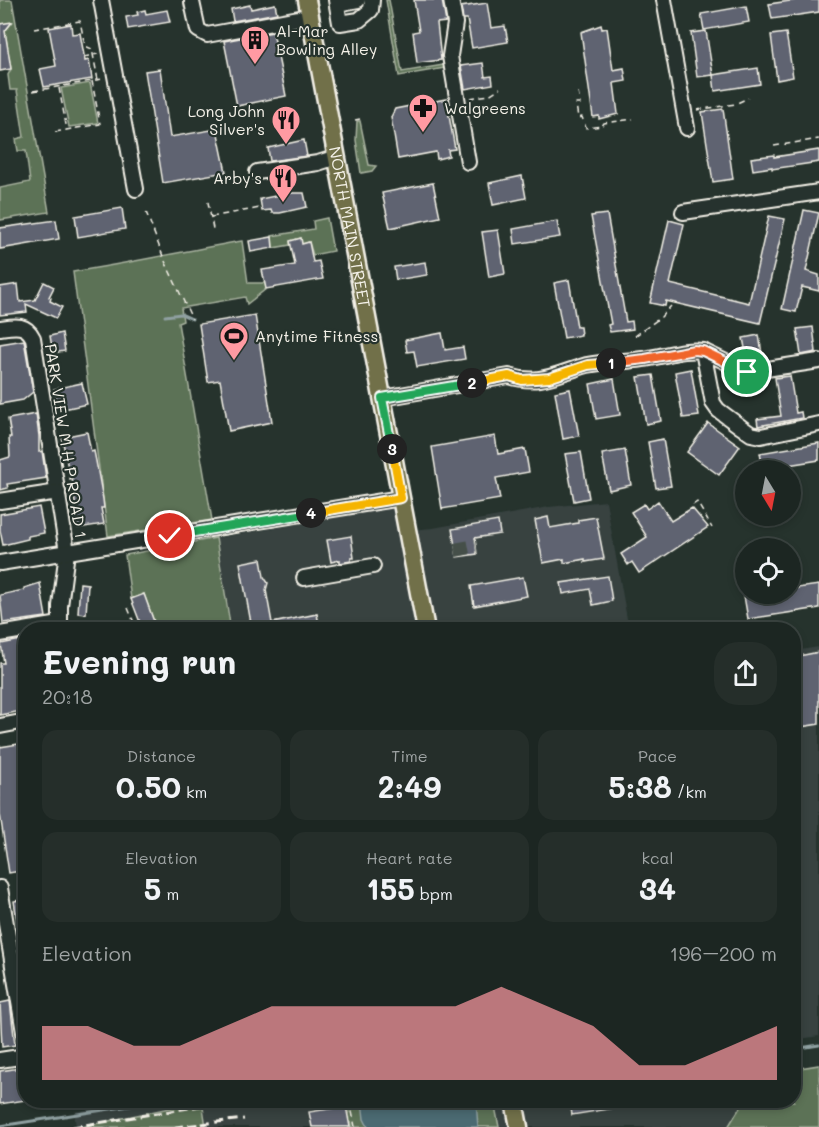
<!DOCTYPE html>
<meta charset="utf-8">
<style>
:root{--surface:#1c2622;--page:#252e2a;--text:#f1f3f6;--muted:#a0a5a5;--line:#3a4340;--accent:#ff9aa2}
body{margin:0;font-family:Mali,sans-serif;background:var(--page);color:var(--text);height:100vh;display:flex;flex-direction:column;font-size:22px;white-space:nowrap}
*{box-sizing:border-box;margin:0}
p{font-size:20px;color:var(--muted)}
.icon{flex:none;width:33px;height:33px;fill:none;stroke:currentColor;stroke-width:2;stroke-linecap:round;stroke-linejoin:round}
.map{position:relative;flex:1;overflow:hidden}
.details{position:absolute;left:18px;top:622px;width:783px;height:486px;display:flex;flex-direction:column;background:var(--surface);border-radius:24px;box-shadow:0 3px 9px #0003,0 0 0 2px var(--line)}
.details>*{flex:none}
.needle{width:39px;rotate:170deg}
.tools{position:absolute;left:735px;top:460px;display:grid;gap:12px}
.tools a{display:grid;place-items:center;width:66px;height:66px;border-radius:50%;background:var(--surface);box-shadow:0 3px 9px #0003,0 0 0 2px var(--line);font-size:30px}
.pin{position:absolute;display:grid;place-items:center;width:51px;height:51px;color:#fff;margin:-26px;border:3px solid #fff;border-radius:50%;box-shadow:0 2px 6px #0007}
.km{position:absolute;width:30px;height:30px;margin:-15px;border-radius:50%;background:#222;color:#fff;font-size:16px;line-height:30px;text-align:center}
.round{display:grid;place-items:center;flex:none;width:63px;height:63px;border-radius:24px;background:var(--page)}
.head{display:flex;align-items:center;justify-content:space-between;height:102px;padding:0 24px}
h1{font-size:33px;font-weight:700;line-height:45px}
.metrics{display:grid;grid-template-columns:repeat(3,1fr);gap:9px;height:102px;padding:6px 24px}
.metrics div{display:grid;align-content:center;border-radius:15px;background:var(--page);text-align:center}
.metrics b{font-size:30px;font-weight:700}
.metrics small{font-size:16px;font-weight:400}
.metrics p{font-size:16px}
.chart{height:168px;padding:12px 24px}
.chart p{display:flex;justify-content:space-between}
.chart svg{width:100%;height:108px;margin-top:6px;fill:var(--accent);opacity:.7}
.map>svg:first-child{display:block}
</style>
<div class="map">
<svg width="819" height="1127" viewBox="0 0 819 1127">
<rect width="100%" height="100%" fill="#26332d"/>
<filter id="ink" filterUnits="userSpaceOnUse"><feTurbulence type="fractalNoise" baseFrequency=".0167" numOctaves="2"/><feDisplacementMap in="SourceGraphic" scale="12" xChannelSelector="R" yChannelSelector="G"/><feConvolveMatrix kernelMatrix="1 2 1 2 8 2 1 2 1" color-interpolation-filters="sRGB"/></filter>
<g filter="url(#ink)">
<g fill="#374241">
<polygon points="606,501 629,630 231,630 216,538 395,507 400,531 433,528 549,507"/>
<polygon points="819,647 819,1036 794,1040 794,651"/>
<polygon points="141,1101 347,1101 351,1127 76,1127 74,1112"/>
<polygon points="494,1101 744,1101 728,1127 499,1127"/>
</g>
<g fill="#5c7256" stroke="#a8b29f" stroke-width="1.5">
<polygon points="0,0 12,0 49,212 0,220 0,188 30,182 26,151 18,151 16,139 24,137 17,90 10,90 8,75 11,69 5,31 12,23 0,24"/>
<polygon points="386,0 389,0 402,72 450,64 450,67 399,76"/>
<polygon points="90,83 98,123 69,127 61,88"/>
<polygon points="357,121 360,121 369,165 376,166 372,171 361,173 356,140"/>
<polygon points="327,218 333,251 313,255 309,242 302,244 301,238 290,241 290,245 273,248 272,236 314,229 313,221"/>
<path d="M242,241L248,283H265L266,289L247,304L245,297L181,308L183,321L178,323L212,520L108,536L73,272C130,263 185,251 242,241Z"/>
<polygon points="216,538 231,630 157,630 144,594 131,599 125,555"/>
<polygon points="819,1065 819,1127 728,1127 744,1101 794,1101 794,1069"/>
<polygon points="202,1101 206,1127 81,1127"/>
<polygon points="347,1101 494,1101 499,1127 351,1127"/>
</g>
<polygon fill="#4c6a72" stroke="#8fa0a1" stroke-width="1.5" points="362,1101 476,1101 478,1127 368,1127 364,1119"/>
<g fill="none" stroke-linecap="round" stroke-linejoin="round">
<g stroke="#8fa0a1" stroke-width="3">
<polyline points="165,316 181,314 192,319"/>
<polyline points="794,1049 819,1045"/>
<polyline points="0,1126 162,1101"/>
</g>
</g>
<g fill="#5e6471" stroke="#f4f1e8" stroke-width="1.5">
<polygon points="414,0 442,0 446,22 437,23 441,60 417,63 413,32 419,31"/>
<polygon points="797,0 819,0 819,12 772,19 769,4"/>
<polygon points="487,3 491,28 505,26 508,42 472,48 467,19 463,19 461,7"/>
<polygon points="275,4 277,13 233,21 231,9 250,5 251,9"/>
<polygon points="746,6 749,22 704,30 701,14"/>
<polygon points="145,10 146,14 167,10 170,22 128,29 126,17 138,15 137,12"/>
<polygon points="12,22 5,31 11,69 0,71 0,24"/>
<polygon points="71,24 72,34 80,33 85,61 89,60 92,79 44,87 40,69 56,66 49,28"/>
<polygon points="601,25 602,29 607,28 613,70 624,68 626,81 614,83 618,114 599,119 599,116 593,117 581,32"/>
<polygon points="706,31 713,75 697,77 691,33"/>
<polygon points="273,32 286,96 237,106 224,41"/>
<polygon points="786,33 793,77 777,80 771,35"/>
<polygon points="483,63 485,77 492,76 493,84 465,89 461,66"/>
<polygon points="758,68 760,84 715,91 713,75"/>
<polygon points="160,69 170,137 217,129 226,172 163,183 145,71"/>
<polygon points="446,99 455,149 448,150 449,156 437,159 436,152 398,159 391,117 395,109"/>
<polygon points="723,109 733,179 713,182 702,112"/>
<polygon points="304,140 307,156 270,161 268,148"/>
<polygon points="819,150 819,162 772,169 772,167 753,170 751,158 774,155 774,157"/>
<polygon points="522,176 526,198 493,205 489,183"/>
<polygon points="433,183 440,217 390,228 382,193"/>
<polygon points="290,193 304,193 307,207 280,213 272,213 271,210 262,211 260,199"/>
<polygon points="122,208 125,229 78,237 75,216"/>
<polygon points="804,210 819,213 806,271 819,275 819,291 802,287 796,312 782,309"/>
<polygon points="607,214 626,322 632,321 633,329 610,332 608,325 611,324 591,216"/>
<polygon points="769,216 785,219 760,323 666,301 665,306 650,303 669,220 684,224 670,284 749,303"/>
<polygon points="56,220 59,239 0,249 0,228"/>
<polygon points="557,221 560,237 515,244 513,229"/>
<polygon points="498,230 505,274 489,277 482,232"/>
<polygon points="272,237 273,248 251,252 249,241"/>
<polygon points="301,238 302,244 309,242 313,262 319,261 323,279 266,289 262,270 295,265 290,241"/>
<polygon points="425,262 427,275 396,280 394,267"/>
<polygon points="569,280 577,327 580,327 581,335 564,338 554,283"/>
<polygon points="44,282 54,287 49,297 51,298 50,301 62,307 56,318 26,304 27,312 0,315 0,287 18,284 20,302 35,300"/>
<polygon points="255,315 272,422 229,431 220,380 208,382 199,324"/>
<polygon points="813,327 816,352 801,355 797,329"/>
<polygon points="62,333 65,351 53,353 50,336"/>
<polygon points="442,333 445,350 463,347 465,359 417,367 414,351 407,352 405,340"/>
<polygon points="759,335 763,360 748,363 743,338"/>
<polygon points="24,340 33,392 23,400 0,404 0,344"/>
<polygon points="691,369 699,416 683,418 675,372"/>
<polygon points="653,375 661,421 646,424 638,377"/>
<polygon points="790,376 796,413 801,412 802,418 758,426 757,419 781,416 775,378"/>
<polygon points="614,379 620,415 596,419 590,384"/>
<polygon points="82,383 87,404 59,410 54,389"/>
<polygon points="570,389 579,436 563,439 555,392"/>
<polygon points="36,414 39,436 39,452 42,451 46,478 7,484 8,488 0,490 0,460 10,457 9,437 11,437 8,419"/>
<polygon points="708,423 740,446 719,475 687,452"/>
<polygon points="87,432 91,452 94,451 96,461 103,499 104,508 101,508 104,524 78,528 72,478 70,479 62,437"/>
<polygon points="495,436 498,454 525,449 529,472 496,478 500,499 442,509 432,447"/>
<polygon points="663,439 671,486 656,488 648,442"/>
<polygon points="819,443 819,460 763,469 760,453"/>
<polygon points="625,450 631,485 609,490 602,454"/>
<polygon points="581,452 589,498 574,501 565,454"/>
<polygon points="658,501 671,521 692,508 708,527 639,573 632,562 628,565 621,554 647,537 631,512 644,504 647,509"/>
<polygon points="39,507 44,533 28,536 28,539 3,545 0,530 0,514"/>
<polygon points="548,517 550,528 578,523 578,520 596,517 604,559 585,562 585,559 564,563 564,559 543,563 535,520"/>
<polygon points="498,521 500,534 475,538 477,554 457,557 452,529"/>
<polygon points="351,536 354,558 351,558 351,561 340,563 340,560 331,562 327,540"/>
<polygon points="261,559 264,577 268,583 266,590 272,623 317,614 320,630 253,630 253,626 259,625 258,622 251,623 240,563"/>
<polygon points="608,576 612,601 593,605 590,589 563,594 561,583"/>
<polygon points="523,577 527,596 474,606 471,586"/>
<polygon points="40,583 46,617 3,623 0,595 24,590 24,588"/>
<polygon points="80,583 88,584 86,614 78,613"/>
<polygon points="819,585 819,608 748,619 744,596 760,594 790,594 790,589"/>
<polygon points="144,594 157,630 143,630 131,599"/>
<polygon points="26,639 26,669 21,670 24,682 16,684 21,711 0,715 0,663 4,663 1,644"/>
<polygon points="819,652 819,724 794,728 794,657"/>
<polygon points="18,744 26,789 26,870 9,873 0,814 0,747"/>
<polygon points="26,899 26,944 21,945 14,901"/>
<polygon points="10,1001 15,1045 2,1047 0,1003"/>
<polygon points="20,1068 26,1100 0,1104 0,1071"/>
<polygon points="334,1101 345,1101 350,1127 312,1127 309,1112 335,1108"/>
<polygon points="570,1101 633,1101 634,1105 572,1115"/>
</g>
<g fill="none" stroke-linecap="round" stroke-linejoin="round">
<polyline stroke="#455049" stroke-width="14" stroke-dasharray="14 7" stroke-linecap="butt" points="455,550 476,546"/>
<g stroke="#f4f1e8" stroke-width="18">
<g id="minor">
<polyline points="101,0 136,189"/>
<polyline points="336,0 340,23 359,20 371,10 372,0"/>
<polyline points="451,0 455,23 450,56 468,162"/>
<polyline points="664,0 687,128"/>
<polyline points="192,2 198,30 207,35 310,16"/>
<polyline points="337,4 358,0"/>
<polyline points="257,172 318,163 337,157"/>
<polyline points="683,212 819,192"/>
<path d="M0,328C14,326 26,323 33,338L67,552L60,606V630"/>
<polyline points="703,351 747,372 819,361"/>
<path d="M383,398L509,376C540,386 558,373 587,365C604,361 625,362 643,359C663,357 683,348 703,351L713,403L718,410L741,427L751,434L761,436L819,424"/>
<polyline points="0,501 58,492"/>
<polyline points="0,563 401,498"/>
<polyline points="304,578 373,566"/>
<polyline points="0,634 60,624"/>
<polyline points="0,726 26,721"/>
<polyline points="0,888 26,1044"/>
<polyline points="0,1060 26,1056"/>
</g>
</g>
<g stroke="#f4f1e8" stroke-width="21">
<g id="major">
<path id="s1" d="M307,0L426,630"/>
<polyline points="514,1101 519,1127"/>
</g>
</g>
<g stroke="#f4f1e8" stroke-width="1.5" stroke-dasharray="6 4.5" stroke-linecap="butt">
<polyline points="34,29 80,21 85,46 92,49 98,80"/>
<polyline points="84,57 98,54"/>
<polyline points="59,88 67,130"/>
<polyline points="33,91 103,79"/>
<polyline points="578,92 580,104 576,104 578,118 582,117 586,128 602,126 604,123 633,119"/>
<polyline points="470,98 489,95 500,88"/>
<polyline points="697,110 735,104 748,98"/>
<polyline points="355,120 360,119"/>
<polyline points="55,132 100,124 92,81"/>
<polyline points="774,146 819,139"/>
<polyline points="208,202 213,229"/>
<polyline points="146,212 164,259 192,319"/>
<polyline points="211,217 260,208"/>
<polyline points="635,336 661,317 671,306"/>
<polyline points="693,505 697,502 712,528"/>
<polyline points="128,608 137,630"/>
<polyline points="123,625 134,623"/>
<polyline points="350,1101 355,1127"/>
</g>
<use href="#minor" stroke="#26332d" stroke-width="14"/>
<use href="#major" stroke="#716f4a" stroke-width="16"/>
<g stroke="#f4f1e8" stroke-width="3" stroke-dasharray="9 4.5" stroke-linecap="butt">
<polyline points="73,1127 231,1101"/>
<polyline points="175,1127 244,1119"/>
</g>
</g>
</g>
<g fill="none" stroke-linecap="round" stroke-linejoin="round" filter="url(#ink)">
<g stroke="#fff" stroke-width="12">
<polyline id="split-1" points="611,363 645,359 694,350 703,351 747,372"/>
</g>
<g stroke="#fff" stroke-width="12">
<polyline id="split-2" points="472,383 509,376 522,380 549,378 588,365 611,363"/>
</g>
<g stroke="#fff" stroke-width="12">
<polyline id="split-3" points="392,449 382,398 472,383"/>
</g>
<g stroke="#fff" stroke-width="12">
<polyline id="split-4" points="311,513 401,498 392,449"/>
</g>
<g stroke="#fff" stroke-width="12">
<polyline id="split-5" points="170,536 311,513"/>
</g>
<use href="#split-1" stroke="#f0652b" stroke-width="8"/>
<use href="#split-2" stroke="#f5b400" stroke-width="8"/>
<use href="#split-3" stroke="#22a559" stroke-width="8"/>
<use href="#split-4" stroke="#f5b400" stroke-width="8"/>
<use href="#split-5" stroke="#22a559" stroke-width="8"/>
</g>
<defs>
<g id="building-pin" transform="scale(1.5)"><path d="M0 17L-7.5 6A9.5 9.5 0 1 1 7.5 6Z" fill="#ff9aa2" stroke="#26332d"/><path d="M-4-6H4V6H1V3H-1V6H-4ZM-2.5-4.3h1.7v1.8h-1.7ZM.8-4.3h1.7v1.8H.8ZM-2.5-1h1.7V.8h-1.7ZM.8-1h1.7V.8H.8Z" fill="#111"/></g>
<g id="pharmacy-pin" transform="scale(1.5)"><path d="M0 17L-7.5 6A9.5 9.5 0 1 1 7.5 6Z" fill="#ff9aa2" stroke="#26332d"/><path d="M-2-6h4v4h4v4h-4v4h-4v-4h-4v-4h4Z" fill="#111"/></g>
<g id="restaurant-pin" transform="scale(1.5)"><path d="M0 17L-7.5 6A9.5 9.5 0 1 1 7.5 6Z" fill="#ff9aa2" stroke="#26332d"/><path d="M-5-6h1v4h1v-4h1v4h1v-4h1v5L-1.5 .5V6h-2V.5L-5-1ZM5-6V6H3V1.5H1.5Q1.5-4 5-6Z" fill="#111"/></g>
<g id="stadium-pin" transform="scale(1.5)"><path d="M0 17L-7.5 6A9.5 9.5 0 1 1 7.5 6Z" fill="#ff9aa2" stroke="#26332d"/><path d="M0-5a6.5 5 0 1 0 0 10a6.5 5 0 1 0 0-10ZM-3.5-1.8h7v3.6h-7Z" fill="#111"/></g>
</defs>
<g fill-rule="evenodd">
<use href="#building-pin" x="255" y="40"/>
<use href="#pharmacy-pin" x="423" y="108"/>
<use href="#restaurant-pin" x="286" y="120"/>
<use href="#restaurant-pin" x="283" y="178"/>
<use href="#stadium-pin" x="234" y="336"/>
</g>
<g text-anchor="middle" stroke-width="4.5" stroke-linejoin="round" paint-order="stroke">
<g font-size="16" fill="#f4f1e8" stroke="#26332d" text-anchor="start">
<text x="276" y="37">Al-Mar<tspan x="276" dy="18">Bowling Alley</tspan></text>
<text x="444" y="114">Walgreens</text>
<text x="265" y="117" text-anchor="end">Long John<tspan x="265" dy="18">Silver's</tspan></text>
<text x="262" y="184" text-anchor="end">Arby's</text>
<text x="255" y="342">Anytime Fitness</text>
</g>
<g font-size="16" fill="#f4f1e8" stroke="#26332d">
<text dy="6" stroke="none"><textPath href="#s1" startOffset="231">NORTH MAIN STREET</textPath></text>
<text transform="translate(66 441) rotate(81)" y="6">PARK VIEW M H P ROAD 1</text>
</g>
</g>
</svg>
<div class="tools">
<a><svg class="needle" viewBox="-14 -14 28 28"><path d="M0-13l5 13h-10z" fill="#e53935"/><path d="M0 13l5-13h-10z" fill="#a0a5a5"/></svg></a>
<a><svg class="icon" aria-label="locate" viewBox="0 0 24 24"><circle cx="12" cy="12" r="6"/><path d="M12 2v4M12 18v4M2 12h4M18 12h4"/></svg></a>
</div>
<div class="pin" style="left:747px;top:372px;background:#1e9e55"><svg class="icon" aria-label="arrive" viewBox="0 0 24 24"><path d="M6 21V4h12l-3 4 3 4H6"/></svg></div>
<div class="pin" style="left:170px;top:536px;background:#d93025"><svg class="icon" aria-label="check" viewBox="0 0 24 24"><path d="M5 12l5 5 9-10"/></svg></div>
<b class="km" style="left:611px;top:363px">1</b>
<b class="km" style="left:472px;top:383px">2</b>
<b class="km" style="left:392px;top:449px">3</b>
<b class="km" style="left:311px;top:513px">4</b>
<section class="details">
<div class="head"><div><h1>Evening run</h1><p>20:18</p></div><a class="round"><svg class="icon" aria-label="share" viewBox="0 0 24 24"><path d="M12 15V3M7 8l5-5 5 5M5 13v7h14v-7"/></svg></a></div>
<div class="metrics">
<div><p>Distance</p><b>0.50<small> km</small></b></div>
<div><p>Time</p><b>2:49</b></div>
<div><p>Pace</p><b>5:38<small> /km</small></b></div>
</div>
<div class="metrics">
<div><p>Elevation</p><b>5<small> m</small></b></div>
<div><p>Heart rate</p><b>155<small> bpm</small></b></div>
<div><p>kcal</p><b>34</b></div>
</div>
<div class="chart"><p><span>Elevation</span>196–200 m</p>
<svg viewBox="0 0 160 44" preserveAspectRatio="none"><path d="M0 44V22L10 22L20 30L30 30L40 22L50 14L60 14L70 14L80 14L90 14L100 6L110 14L120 22L130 38L140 38L150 30L160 22V44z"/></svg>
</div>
</section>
</div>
